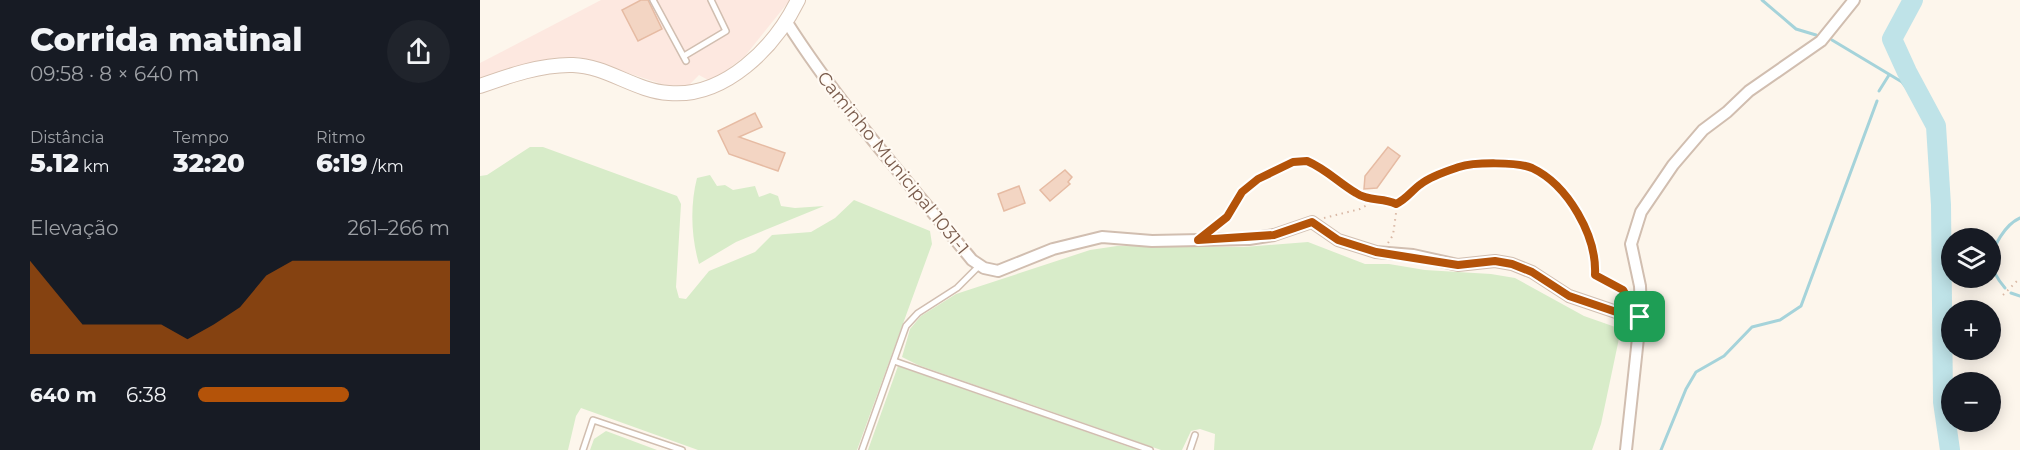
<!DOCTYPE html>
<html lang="pt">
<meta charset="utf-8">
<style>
:root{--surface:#171b24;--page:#20242c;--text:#f1f3f6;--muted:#9ea1a6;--accent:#b45309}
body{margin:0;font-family:Montserrat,sans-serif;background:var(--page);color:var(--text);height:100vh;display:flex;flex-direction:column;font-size:22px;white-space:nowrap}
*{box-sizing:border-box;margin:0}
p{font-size:20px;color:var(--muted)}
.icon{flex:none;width:33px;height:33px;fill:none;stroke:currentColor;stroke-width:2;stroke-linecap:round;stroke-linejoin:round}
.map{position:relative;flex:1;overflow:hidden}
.drawer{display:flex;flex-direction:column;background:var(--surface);width:480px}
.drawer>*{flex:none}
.controls{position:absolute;left:1461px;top:228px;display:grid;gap:12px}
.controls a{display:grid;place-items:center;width:60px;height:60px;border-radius:50%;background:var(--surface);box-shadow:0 3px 15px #0003;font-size:30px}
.pin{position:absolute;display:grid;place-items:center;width:51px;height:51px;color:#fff;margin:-26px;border-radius:12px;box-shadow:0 3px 9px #0006}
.round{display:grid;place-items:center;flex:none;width:63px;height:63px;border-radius:32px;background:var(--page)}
.summary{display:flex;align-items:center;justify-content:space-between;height:102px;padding:0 30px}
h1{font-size:33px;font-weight:800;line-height:45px}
.stats{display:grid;grid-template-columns:repeat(3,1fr);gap:9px;height:102px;padding:6px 30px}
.stats div{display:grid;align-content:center}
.stats b{font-size:26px;font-weight:800}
.stats small{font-size:16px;font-weight:400}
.stats p{font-size:16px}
.chart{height:168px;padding:12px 30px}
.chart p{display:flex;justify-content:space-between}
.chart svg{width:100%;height:108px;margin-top:6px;fill:var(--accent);opacity:.7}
ul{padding:0 30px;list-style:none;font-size:20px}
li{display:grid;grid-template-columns:96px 72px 1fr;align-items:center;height:45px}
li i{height:15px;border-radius:8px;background:var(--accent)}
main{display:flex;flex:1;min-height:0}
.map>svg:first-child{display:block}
</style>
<main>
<section class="drawer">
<div class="summary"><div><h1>Corrida matinal</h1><p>09:58 · 8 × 640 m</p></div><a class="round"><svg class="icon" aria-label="share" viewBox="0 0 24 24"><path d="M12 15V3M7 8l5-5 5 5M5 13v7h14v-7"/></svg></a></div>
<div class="stats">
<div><p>Distância</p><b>5.12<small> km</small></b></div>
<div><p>Tempo</p><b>32:20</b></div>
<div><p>Ritmo</p><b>6:19<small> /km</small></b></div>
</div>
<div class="chart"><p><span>Elevação</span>261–266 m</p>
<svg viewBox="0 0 160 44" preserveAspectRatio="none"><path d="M0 44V6L10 19L20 32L30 32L40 32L50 32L60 38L70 32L80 25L90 12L100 6L110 6L120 6L130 6L140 6L150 6L160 6V44z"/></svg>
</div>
<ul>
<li><b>640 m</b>6:38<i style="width:60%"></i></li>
</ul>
</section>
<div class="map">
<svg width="1540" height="450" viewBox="0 0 1540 450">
<rect width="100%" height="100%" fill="#fdf6ec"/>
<polygon fill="#fde8e0" points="121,0 310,0 265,56 239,76 228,80 219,75 208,86 185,85 98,57 73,58 21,71 0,79 0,63"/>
<g fill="#d8ecc9">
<polygon points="50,147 63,147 197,196 201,204 196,287 199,298 206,299 229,271 275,252 292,235 331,232 355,218 374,200 450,231 452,244 377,450 218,450 101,408 96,416 88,450 0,450 0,176 7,175"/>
<path d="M230,175L237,186L245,185L253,190L275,186L279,197L290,193L298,196L301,206L315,208L344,206L256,242L219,264C211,237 210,205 217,178Z"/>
<polygon points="828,242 885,264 909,264 945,270 1011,274 1035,278 1104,316 1141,329 1121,424 1112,450 734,450 735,434 720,429 711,431 702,450 681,450 438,365 422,357 430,329 441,316 476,294 610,250 637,246 764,247"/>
<polygon points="418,366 658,450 388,450"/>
<polygon points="126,431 177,450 110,450 114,439"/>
</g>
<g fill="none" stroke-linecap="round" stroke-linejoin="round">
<g stroke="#a5d3da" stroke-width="3">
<polyline points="1282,0 1316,29 1336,35"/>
<polyline points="1352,40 1422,82 1456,126"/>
<polyline points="1399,91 1409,75"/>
<path d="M1525,288C1519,281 1512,272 1512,262C1511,247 1526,224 1540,218"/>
<polyline points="1531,293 1540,296"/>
<polyline points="1181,450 1206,389 1216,372 1244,356 1272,327 1300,320 1321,306 1397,101"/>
</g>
<polyline stroke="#bfe3e8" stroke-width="20" points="1433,0 1412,39 1427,72 1456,126 1461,205 1463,402 1470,450"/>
</g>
<g fill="#f3d5c3" stroke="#e6bba3" stroke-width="1.5">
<polygon points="161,0 168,0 182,29 158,41 142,10"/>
<polygon points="275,113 282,127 259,137 305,153 298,171 249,154 238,131"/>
<polygon points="908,147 920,156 897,188 884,189 885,176"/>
<polygon points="585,170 592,177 588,182 590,184 570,201 560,190"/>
<polygon points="539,186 545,203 524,211 518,194"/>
</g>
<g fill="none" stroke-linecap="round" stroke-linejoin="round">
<g stroke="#d1beb0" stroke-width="8">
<g id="lane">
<polyline points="173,0 206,61"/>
<polyline points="204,56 246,31 231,0"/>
<polyline points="414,361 670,450"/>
<polyline points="103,450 113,420 202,450"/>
<polyline points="382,450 426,326 438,313 477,288 500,265"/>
<polyline points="710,450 715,435"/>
</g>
</g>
<g stroke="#d1beb0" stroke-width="14">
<g id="street">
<path d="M306,21C360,106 428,182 492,260L504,268L518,271L573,249L622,237L672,241L769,239L794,235L832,222L858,240L896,252L933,255L978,265L1015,261L1032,264L1052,272L1089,296L1160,320"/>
<polyline points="1146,450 1161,310 1160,286 1151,244 1161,212 1193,165 1223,130 1247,112 1269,91 1341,41 1374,0"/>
</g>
</g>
<g stroke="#d6c0b0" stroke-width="16">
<path id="secondary" d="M0,86C28,76 62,64 93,65C127,66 155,91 189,93C245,98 295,47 318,0"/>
</g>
<g stroke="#d9b8a5" stroke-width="2" stroke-dasharray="1.5 4.5" stroke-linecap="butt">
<polyline points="844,218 880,209 892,202"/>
<path d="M732,229C748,219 752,202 765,190C778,177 807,158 827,161C836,162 848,171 855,177C863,182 869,190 877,194C891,202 903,198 916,204C927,199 932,190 941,184C951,176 967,171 979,167C994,162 1037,161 1052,168C1089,185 1117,236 1115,275L1143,290L1149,303"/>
<polyline points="908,243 913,235 917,206"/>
<polyline points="1523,295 1540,278"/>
</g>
<use href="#lane" stroke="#fff" stroke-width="5"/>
<use href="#street" stroke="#fff" stroke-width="10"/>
<use href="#secondary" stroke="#fff" stroke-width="14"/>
</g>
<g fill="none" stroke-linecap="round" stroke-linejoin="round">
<g stroke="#fff" stroke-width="12">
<path id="route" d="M827,161C846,169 859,183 876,193C889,202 903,197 916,204C927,199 932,190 941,184C951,176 967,171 979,167C994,162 1038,162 1052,168C1088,185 1117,236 1115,275L1143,290L1160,320L1089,296L1052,272L1032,264L1015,261L978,265L896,252L858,240L832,222L794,235L718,240L747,217L762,192L778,179L813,162Z"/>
</g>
<use href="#route" stroke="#b45309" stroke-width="8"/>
</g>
<g text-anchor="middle" stroke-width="4.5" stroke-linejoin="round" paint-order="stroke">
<g font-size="18" fill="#7a5c4d" stroke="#fffaf3">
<text transform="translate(413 163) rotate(51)" y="6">Caminho Municipal 1031-1</text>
</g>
</g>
</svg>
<div class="controls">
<a><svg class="icon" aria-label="layers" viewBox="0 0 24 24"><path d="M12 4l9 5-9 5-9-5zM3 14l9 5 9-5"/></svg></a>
<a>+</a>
<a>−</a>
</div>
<div class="pin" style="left:1160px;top:317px;background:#1e9e55"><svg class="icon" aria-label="arrive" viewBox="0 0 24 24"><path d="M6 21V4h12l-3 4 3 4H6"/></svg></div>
</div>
</main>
